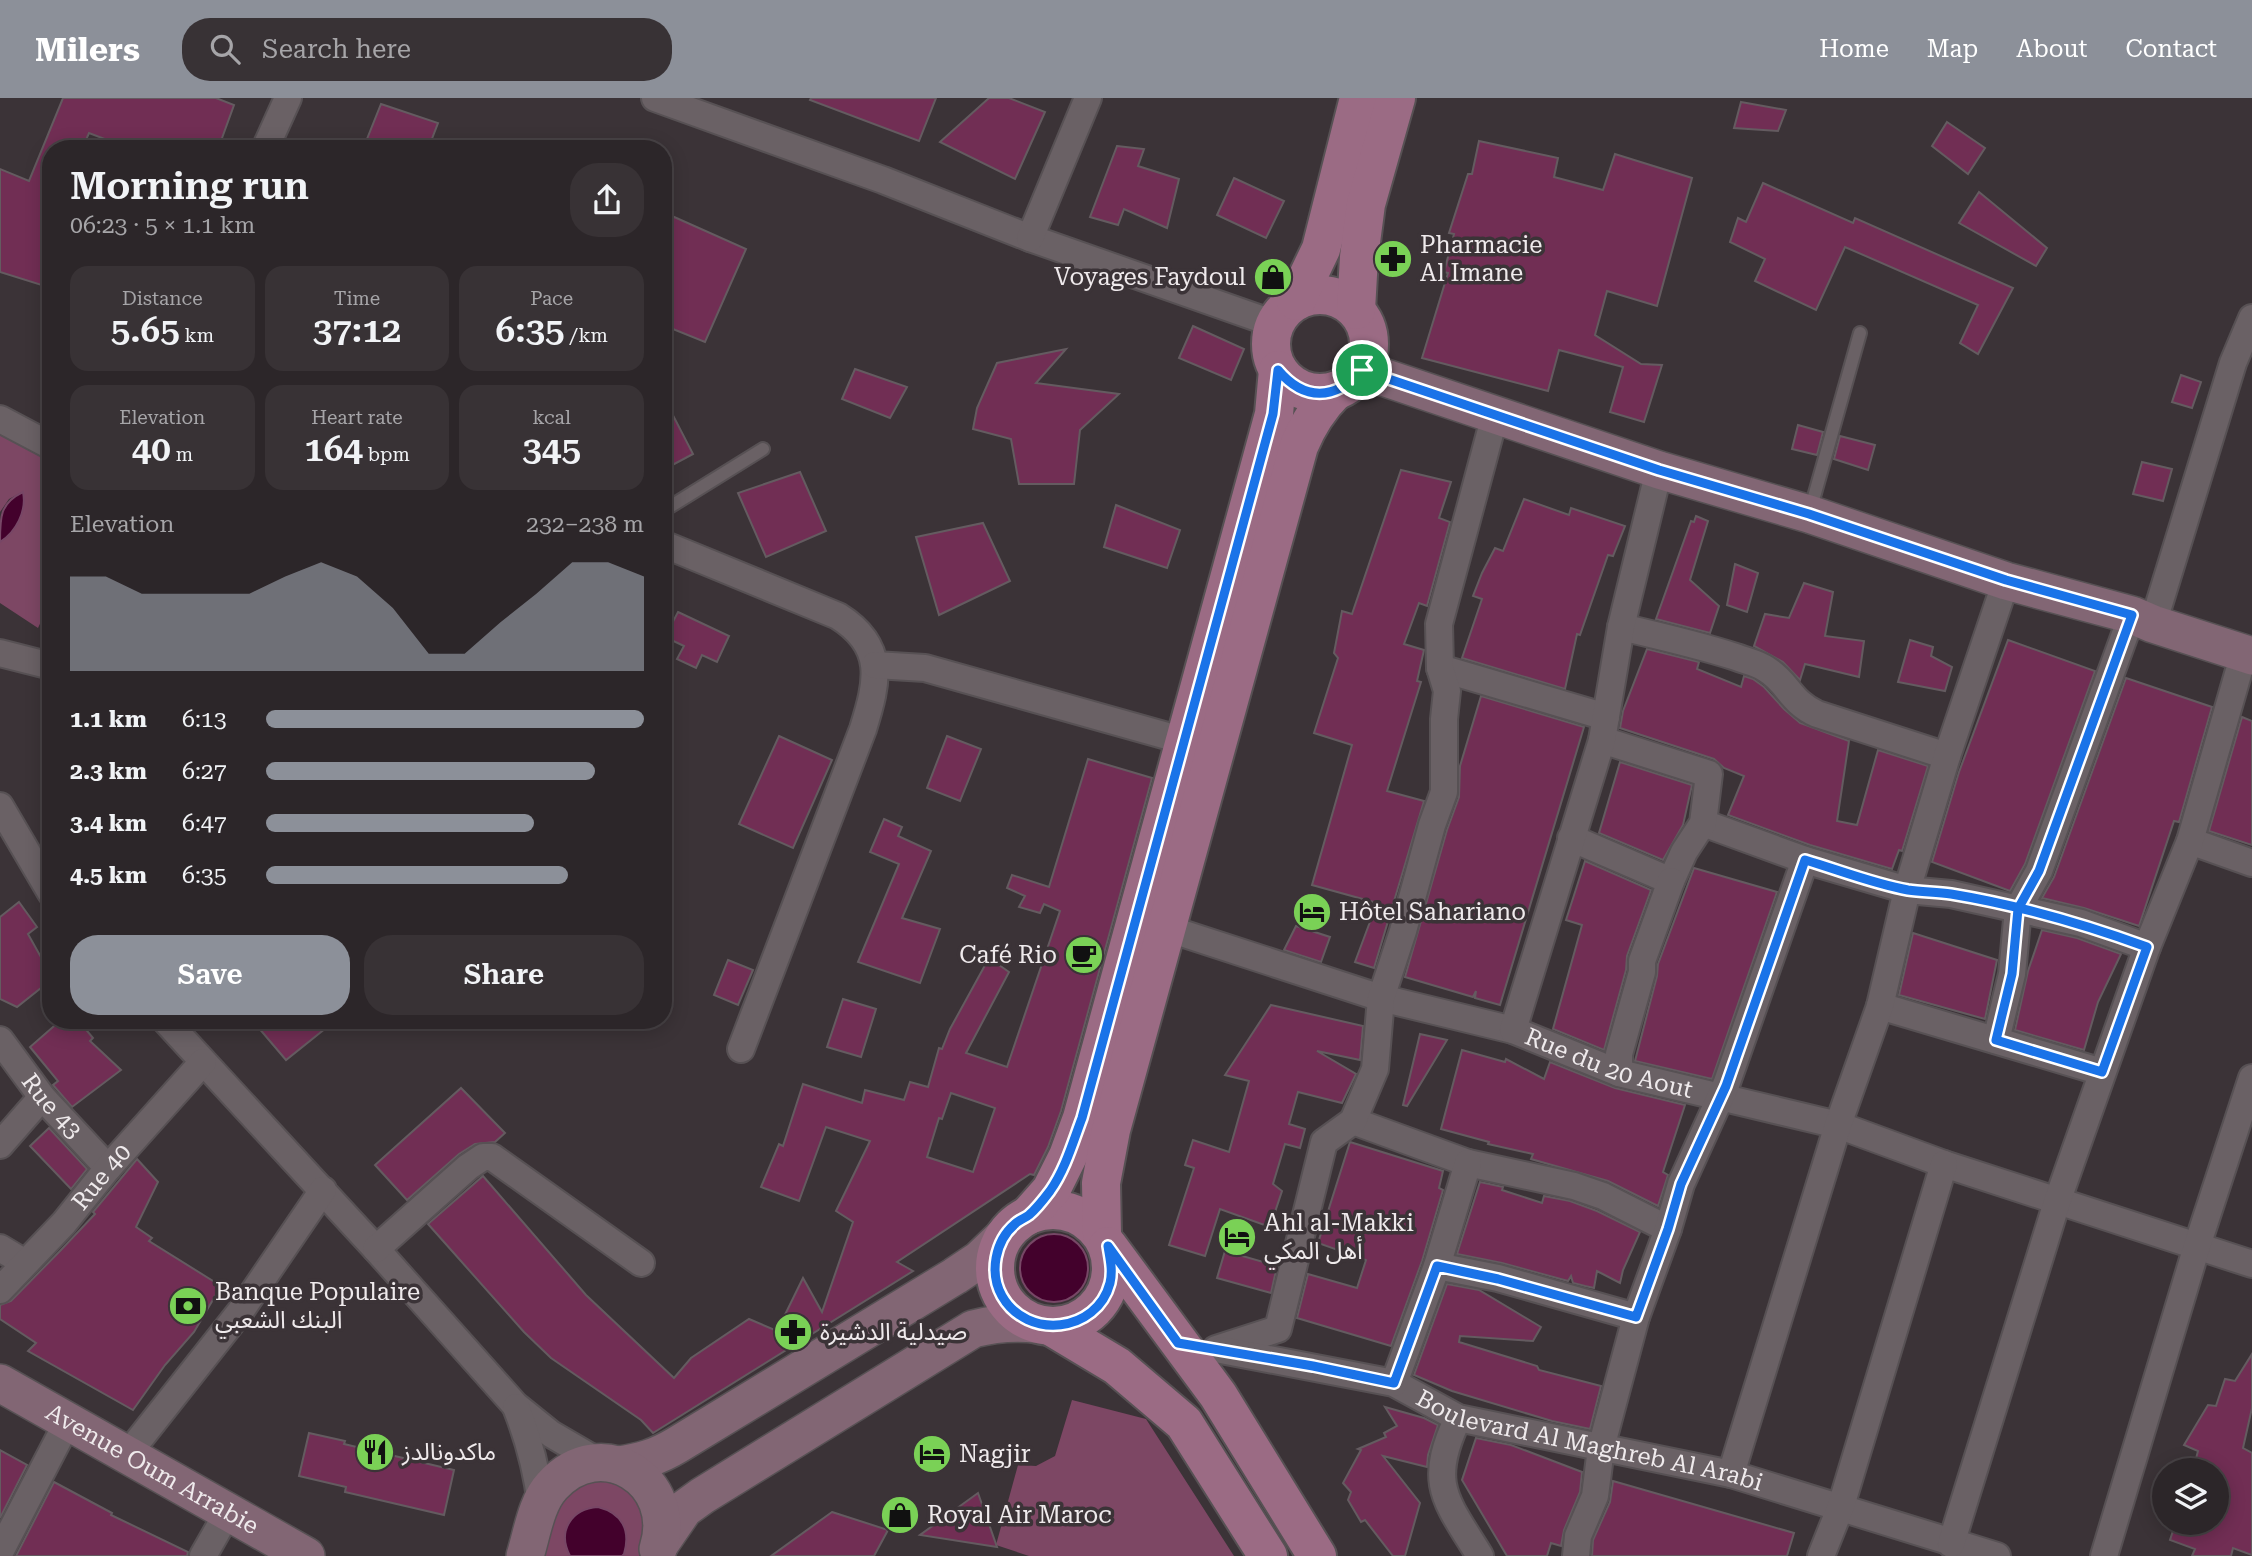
<!DOCTYPE html>
<meta charset="utf-8">
<style>
:root{--surface:#2c2629;--page:#383235;--text:#f1f3f6;--muted:#a6a5a8;--line:#484346;--accent:#8c9099}
body{margin:0;font-family:"Roboto Serif","Noto Sans Arabic",serif;background:var(--page);color:var(--text);height:100vh;display:flex;flex-direction:column;font-size:26px;white-space:nowrap}
*{box-sizing:border-box;margin:0}
p{font-size:23px;color:var(--muted)}
.icon{flex:none;width:38px;height:38px;fill:none;stroke:currentColor;stroke-width:2;stroke-linecap:round;stroke-linejoin:round}
.map{position:relative;flex:1;overflow:hidden}
.details{position:absolute;left:42px;top:42px;width:630px;height:889px;display:flex;flex-direction:column;background:var(--surface);border-radius:28px;box-shadow:0 4px 18px #0003,0 0 0 2px var(--line)}
.details>*{flex:none}
.fabs{position:absolute;left:2152px;top:1360px;display:grid;gap:14px}
.fabs a{display:grid;place-items:center;width:77px;height:77px;border-radius:50%;background:var(--surface);box-shadow:0 4px 18px #0003,0 0 0 2px var(--line);font-size:35px}
.pin{position:absolute;display:grid;place-items:center;width:60px;height:60px;color:#fff;margin:-30px;border:4px solid #fff;border-radius:50%;box-shadow:0 2px 7px #0007}
.round{display:grid;place-items:center;flex:none;width:74px;height:74px;border-radius:28px;background:var(--page)}
.headline{display:flex;align-items:center;justify-content:space-between;height:119px;padding:0 28px}
h1{font-size:38px;font-weight:600;line-height:52px}
.figures{display:grid;grid-template-columns:repeat(3,1fr);gap:10px;height:119px;padding:7px 28px}
.figures div{display:grid;align-content:center;border-radius:18px;background:var(--page);text-align:center}
.figures b{font-size:35px;font-weight:600}
.figures small{font-size:19px;font-weight:400}
.figures p{font-size:19px}
.chart{height:196px;padding:14px 28px}
.chart p{display:flex;justify-content:space-between}
.chart svg{width:100%;height:126px;margin-top:7px;fill:var(--accent);opacity:.7}
.cta{display:flex;gap:14px;margin-top:auto;padding:14px 28px}
.cta a{flex:1;height:80px;border-radius:28px;background:var(--accent);color:#fff;font-size:28px;font-weight:600;line-height:80px;text-align:center}
.cta a+a{background:var(--page);color:var(--text)}
ul{padding:0 28px;list-style:none;font-size:23px}
li{display:grid;grid-template-columns:112px 84px 1fr;align-items:center;height:52px}
li i{height:18px;border-radius:9px;background:var(--accent)}
header{display:flex;align-items:center;gap:42px;box-sizing:border-box;height:98px;padding:0 35px;background:var(--accent);color:#fff}
header strong{font-size:33px}
nav{display:flex;gap:38px;margin-inline-start:auto;font-size:24px}
.search{width:490px;height:63px;background:var(--page);display:flex;align-items:center;gap:18px;box-sizing:border-box;padding:0 24px;border-radius:28px;color:var(--muted);font-size:26px}
.map>svg:first-child{display:block}
</style>
<header>
<strong>Milers</strong>
<div class="search"><svg class="icon" aria-label="search" viewBox="0 0 24 24"><circle cx="10" cy="10" r="6"/><path d="M15 15l6 6"/></svg>Search here</div>
<nav><a>Home</a><a>Map</a><a>About</a><a>Contact</a></nav>
</header>
<div class="map">
<svg width="2252" height="1458" viewBox="0 0 2252 1458">
<rect width="100%" height="100%" fill="#3b3337"/>
<g fill="#7d4764">
<polygon points="0,331 51,358 51,502 38,530 0,505 0,444 7,439 22,394 9,401 0,414"/>
<polygon points="1072,1302 1146,1321 1234,1458 1029,1458 996,1447 1018,1367 1036,1368 1055,1358"/>
<polygon points="598,1379 626,1387 644,1410 645,1440 639,1458 540,1458 561,1398"/>
</g>
<g fill="#43012c" stroke="#774766" stroke-width="2">
<path d="M23,394C27,413 16,434 0,444C0,419 0,405 23,394Z"/>
<circle cx="1054" cy="1170" r="34"/>
<path d="M598,1409C622,1415 631,1432 624,1456L622,1458H570C557,1433 571,1411 598,1409Z"/>
</g>
<g fill="#712e54" stroke="#645b60" stroke-width="2" fill-rule="evenodd">
<polygon points="63,0 216,0 234,7 218,51 131,51 89,35 82,51 51,51 51,190 0,174 0,71 29,83"/>
<polygon points="811,0 936,0 919,43 810,2"/>
<polygon points="989,0 1009,0 1045,14 1015,81 940,44"/>
<polygon points="1741,4 1786,12 1778,33 1734,30"/>
<polygon points="381,6 438,25 428,51 363,51"/>
<polygon points="1947,24 1985,50 1968,76 1932,48"/>
<polygon points="1479,43 1558,60 1554,79 1603,92 1615,56 1692,80 1657,208 1607,193 1595,237 1641,266 1662,267 1644,324 1610,314 1623,269 1559,252 1548,293 1422,260 1448,175 1444,174 1454,136 1449,135 1468,76 1472,76"/>
<polygon points="1117,48 1144,51 1138,68 1179,81 1167,130 1124,111 1118,127 1090,119"/>
<polygon points="1234,80 1284,103 1266,140 1217,117"/>
<polygon points="1763,85 1853,125 1855,120 2013,190 1978,256 1960,245 1978,207 1845,149 1816,212 1755,183 1765,161 1730,144 1738,120 1746,124"/>
<polygon points="1979,94 2047,150 2036,168 1959,125"/>
<polygon points="663,114 746,151 705,244 663,227"/>
<polygon points="1193,228 1244,251 1231,282 1179,260"/>
<polygon points="1066,251 1036,285 1119,296 1080,332 1074,386 1019,386 1011,341 973,331 977,310 997,265"/>
<polygon points="855,271 907,289 890,320 842,301"/>
<polygon points="2181,277 2201,284 2192,310 2172,304"/>
<polygon points="663,298 693,356 663,372"/>
<polygon points="1798,327 1823,334 1817,357 1792,351"/>
<polygon points="1840,338 1875,347 1868,372 1834,361"/>
<polygon points="2142,364 2172,371 2163,403 2133,396"/>
<polygon points="1401,372 1451,384 1439,420 1450,424 1427,508 1419,505 1404,546 1424,552 1417,583 1421,584 1387,693 1424,703 1374,870 1355,864 1377,805 1312,787 1352,647 1314,635 1338,560 1334,555 1342,513 1352,516"/>
<polygon points="800,374 826,433 766,459 738,395"/>
<polygon points="1524,401 1569,417 1571,410 1625,428 1613,458 1608,457 1580,537 1577,536 1565,591 1462,560 1482,501 1473,498 1482,475 1495,450 1503,453"/>
<polygon points="1116,407 1180,432 1167,470 1104,449"/>
<polygon points="1696,418 1708,423 1690,482 1719,508 1710,535 1656,521 1691,423 1694,424"/>
<polygon points="983,425 1010,483 939,517 916,439"/>
<polygon points="1735,466 1758,475 1747,514 1727,507"/>
<polygon points="1804,485 1833,494 1825,538 1864,543 1859,579 1805,566 1800,582 1783,564 1754,548 1765,516 1789,520"/>
<polygon points="678,514 729,538 717,564 702,557 696,570 677,561 684,548 665,539"/>
<polygon points="1910,542 1933,549 1931,558 1952,569 1945,593 1898,584"/>
<polygon points="2008,542 2095,573 2025,766 2010,793 1932,764 1959,674"/>
<polygon points="1647,551 1699,564 1697,571 1741,589 1744,578 1753,581 1764,589 1784,611 1800,625 1849,643 1837,723 1857,727 1878,652 1928,668 1902,753 1899,752 1892,771 1810,747 1728,717 1744,678 1724,670 1714,661 1620,630 1623,613"/>
<polygon points="2126,580 2212,609 2179,724 2174,723 2139,828 2084,810 2042,800 2054,779"/>
<polygon points="1481,598 1584,629 1500,907 1475,900 1476,893 1473,899 1405,879 1447,732 1459,699 1460,668"/>
<polygon points="2242,619 2252,623 2252,747 2209,733"/>
<polygon points="779,638 832,662 793,750 739,726"/>
<polygon points="947,638 981,651 960,703 927,690"/>
<path d="M1088,661L1152,680L1061,1013L1048,1049L1034,1077L1030,1076L897,1164L913,1173L653,1335L641,1322L551,1260L524,1234L428,1126L483,1078L586,1197L674,1280L691,1260L749,1221L777,1233L803,1180L822,1214L853,1124L836,1113L870,1043L826,1029L799,1103L761,1089L779,1046L783,1048L803,986L862,1005L865,992L904,1002L910,984L928,989L939,950L942,951L950,931L989,860L1009,874L966,955L1007,969L1060,813L1044,806L1040,815L1019,809L1025,798L1007,790L1012,777L1049,789ZM951,995L995,1010L973,1074L927,1059L939,1020L942,1021Z"/>
<polygon points="1620,664 1692,687 1683,727 1663,762 1599,735"/>
<polygon points="884,721 902,729 898,738 931,753 902,820 940,831 920,885 858,864 899,766 870,754"/>
<polygon points="1585,763 1651,792 1627,858 1626,872 1604,952 1553,931 1582,827 1566,822"/>
<polygon points="1694,770 1777,794 1712,981 1635,963 1657,878 1658,866"/>
<polygon points="19,804 37,829 28,836 51,877 51,882 17,909 0,901 0,819"/>
<polygon points="1296,828 1330,839 1321,864 1284,852"/>
<polygon points="2042,832 2077,840 2121,856 2098,904 2084,952 2015,932 2028,873"/>
<polygon points="1913,835 1997,862 1985,921 1899,897"/>
<polygon points="728,862 753,872 738,907 714,897"/>
<polygon points="843,901 876,911 861,959 827,949"/>
<polygon points="1271,907 1363,928 1360,962 1317,953 1356,976 1342,1005 1298,994 1289,1026 1305,1031 1300,1050 1285,1046 1273,1086 1282,1093 1270,1129 1220,1111 1205,1158 1169,1147 1194,1070 1185,1067 1193,1042 1229,1054 1249,983 1225,977"/>
<polygon points="61,922 78,922 93,940 90,943 121,972 72,1009 53,987 58,983 30,949"/>
<polygon points="252,922 336,922 286,962"/>
<polygon points="1420,936 1447,942 1407,1008 1403,1007"/>
<polygon points="1462,952 1505,964 1506,961 1544,981 1550,964 1615,990 1685,1007 1663,1074 1668,1077 1658,1108 1608,1083 1531,1061 1533,1056 1488,1046 1489,1044 1441,1031"/>
<polygon points="461,990 505,1035 495,1044 475,1046 459,1056 407,1102 375,1067"/>
<polygon points="49,1030 87,1071 71,1091 30,1048"/>
<polygon points="1350,1044 1443,1073 1439,1090 1443,1092 1422,1163 1391,1248 1297,1220 1308,1176 1357,1190 1366,1162 1318,1145"/>
<polygon points="137,1061 158,1084 136,1129 152,1140 149,1143 221,1188 194,1234 165,1267 133,1312 28,1253 36,1245 0,1221 0,1207 11,1203 60,1153 95,1116 93,1114"/>
<polygon points="1480,1084 1503,1089 1502,1092 1542,1105 1544,1098 1570,1103 1597,1113 1640,1134 1623,1172 1620,1185 1597,1173 1594,1190 1585,1188 1573,1185 1571,1178 1568,1183 1502,1165 1457,1156"/>
<polygon points="1225,1153 1277,1168 1271,1195 1217,1180"/>
<polygon points="1447,1186 1479,1192 1541,1229 1533,1243 1460,1238 1459,1244 1537,1268 1539,1272 1601,1288 1590,1331 1552,1323 1452,1293 1414,1277"/>
<polygon points="2252,1256 2252,1310 2243,1350 2252,1355 2252,1457 2233,1450 2231,1458 2192,1458 2195,1451 2170,1442 2176,1424 2217,1424 2217,1372 2193,1372 2198,1353 2184,1347 2208,1307 2216,1308 2225,1281 2235,1283"/>
<polygon points="1385,1309 1424,1320 1438,1327 1428,1357 1427,1369 1383,1358 1420,1405 1405,1458 1393,1458 1365,1422 1361,1424 1348,1402 1351,1394 1343,1385 1361,1352 1358,1351 1386,1339 1384,1335 1397,1328"/>
<polygon points="309,1335 345,1343 344,1346 454,1372 444,1417 345,1394 346,1389 299,1378"/>
<polygon points="1476,1340 1511,1347 1582,1374 1580,1394 1564,1432 1561,1448 1551,1445 1547,1458 1507,1458 1462,1382"/>
<polygon points="0,1352 27,1367 0,1420"/>
<polygon points="1613,1383 1794,1435 1787,1458 1592,1458 1593,1442 1610,1404"/>
<polygon points="54,1384 112,1415 111,1417 188,1454 187,1458 16,1458"/>
<polygon points="978,1395 997,1449 920,1437"/>
<polygon points="832,1414 888,1432 874,1458 771,1458"/>
</g>
<g fill="none" stroke-linecap="round" stroke-linejoin="round">
<g stroke="#575154" stroke-width="16">
<g id="lane">
<polyline points="663,413 763,351"/>
<polyline points="1810,413 1860,235"/>
</g>
</g>
<g stroke="#575154" stroke-width="30">
<g id="street">
<polyline points="655,0 883,82 1030,140 1275,226"/>
<polyline points="265,51 288,0"/>
<polyline points="1030,140 1088,0"/>
<polyline points="0,321 51,348"/>
<path d="M663,446L838,518C886,548 878,583 863,631L741,951"/>
<polyline points="2153,526 2233,265 2252,220"/>
<path d="M1621,529C1660,538 1699,547 1736,559C1746,563 1758,565 1766,571C1789,585 1789,603 1817,616L1947,658"/>
<polyline points="0,555 51,568"/>
<polyline points="875,567 925,570 1185,643"/>
<polyline points="1440,570 1606,619"/>
<polyline points="0,708 51,795"/>
<polyline points="1703,725 1805,762 1907,792 1951,796 2081,825 2147,849"/>
<polyline points="1571,740 1671,783 1684,754 1703,725 1709,676 1602,642"/>
<polyline points="2190,743 2252,765"/>
<path id="s1" d="M1166,830L1381,900L1513,932L1619,975L1838,1027L1944,1066L2252,1166"/>
<polyline points="1880,908 2102,974"/>
<polyline points="165,922 376,1151 515,1307 551,1336 599,1364"/>
<polyline points="1513,932 1602,642 1621,529 1659,372"/>
<path id="s2" d="M0,942L42,999L108,1070"/>
<polyline points="1996,942 2012,876 2018,811 2039,773 2132,517"/>
<polyline points="1619,975 1619,956 1642,874 1642,863 1671,783"/>
<polyline points="1353,1023 1468,1065 1574,1088 1603,1098 1668,1131"/>
<polyline points="0,1047 42,999"/>
<polyline points="0,1150 25,1165"/>
<polyline points="376,1151 468,1069 483,1059 492,1059 641,1165"/>
<polyline points="1437,1168 1498,1180 1636,1219"/>
<path id="s3" d="M0,1192L64,1125L108,1070L203,964"/>
<polyline points="1216,1251 1278,1231 1324,1044 1353,1023 1375,971 1381,900 1403,833 1432,727 1444,694 1444,621 1447,593 1440,570 1439,526 1495,317"/>
<path id="s4" d="M1221,1252L1394,1285L1458,1320L1731,1376L1997,1458"/>
<polyline points="1394,1285 1437,1168 1468,1065"/>
<path d="M516,1309C529,1342 537,1372 541,1407"/>
<path d="M1458,1320C1427,1386 1445,1401 1480,1458"/>
<polyline points="127,1357 240,1214 323,1092"/>
<polyline points="1731,1376 1838,1027 1880,908 1907,792 1947,658 2006,483"/>
<polyline points="1951,1446 2057,1104 2147,849 2190,743 2244,555"/>
<polyline points="0,1454 67,1325"/>
<polyline points="203,1458 228,1414"/>
<polyline points="1576,1458 1578,1438 1595,1398 1601,1350 1636,1219 1668,1131 1681,1086 1726,987 1805,762"/>
<polyline points="1821,1458 1841,1408 1944,1066"/>
<polyline points="2104,1458 2197,1148 2252,980"/>
</g>
</g>
<g stroke="#575154" stroke-width="40">
<g id="secondary">
<polyline points="1362,272 1659,372 1809,416 2006,483 2132,517 2153,526 2252,558"/>
<path id="s5" d="M0,1285L306,1458"/>
<path d="M618,1367C641,1364 657,1359 677,1347L955,1178L979,1162L1005,1137"/>
<path d="M660,1446L684,1411L702,1398L973,1231C995,1225 1014,1224 1036,1226"/>
<path d="M525,1458C532,1436 536,1405 552,1388C601,1333 680,1383 658,1451"/>
</g>
</g>
<g stroke="#575154" stroke-width="42">
<g id="primary">
<circle cx="1320" cy="246" r="49"/>
<polyline points="1296,203 1321,151 1359,0"/>
<polyline points="1356,212 1359,159 1366,106 1396,0"/>
<circle cx="1053" cy="1170" r="58"/>
<polyline points="1029,1117 1051,1092 1068,1058 1082,1020 1274,316 1278,272"/>
<path d="M1102,1137L1101,1085L1111,1032L1299,348C1308,326 1318,310 1335,293"/>
<polyline points="1108,1148 1218,1297 1317,1458"/>
<polyline points="1052,1229 1117,1268 1184,1325 1268,1458"/>
</g>
</g>
<use href="#lane" stroke="#6a6165" stroke-width="12"/>
<use href="#street" stroke="#6a6165" stroke-width="26"/>
<use href="#secondary" stroke="#826674" stroke-width="37"/>
<use href="#primary" stroke="#9b6b84" stroke-width="38"/>
</g>
<g fill="none" stroke-linecap="round" stroke-linejoin="round">
<g stroke="#fff" stroke-width="14">
<path id="route" d="M1362,272C1335,303 1304,303 1278,272L1273,316L1082,1020C1073,1044 1065,1072 1050,1093C1044,1101 1036,1111 1029,1117C1025,1120 1019,1122 1015,1126C995,1143 989,1175 1002,1198C1027,1242 1097,1235 1110,1185C1113,1172 1110,1161 1108,1148L1178,1245L1313,1268L1394,1285L1437,1168L1498,1181L1636,1219L1668,1131L1681,1086L1726,988L1805,762C1839,772 1874,786 1908,792C1922,794 1937,794 1951,796C2018,807 2084,826 2147,849L2102,974L1996,942L2012,876L2018,811L2039,773L2132,517L2006,482L1809,416L1659,372L1362,272"/>
</g>
<use href="#route" stroke="#1a73e8" stroke-width="9"/>
</g>
<defs>
<g id="pharmacy-disc" transform="scale(2.0125)"><circle r="9.5" fill="#7ad156" stroke="#3b3337"/><path d="M-2-6h4v4h4v4h-4v4h-4v-4h-4v-4h4Z" fill="#111"/></g>
<g id="shop-disc" transform="scale(2.0125)"><circle r="9.5" fill="#7ad156" stroke="#3b3337"/><path d="M-5-2.5h2.3a2.7 3.5 0 0 1 5.4 0H5L5.5 6h-11ZM-1.5-2.5h3a1.5 2.3 0 0 0-3 0Z" fill="#111"/></g>
<g id="hotel-disc" transform="scale(2.0125)"><circle r="9.5" fill="#7ad156" stroke="#3b3337"/><path d="M-6-4.5h1.5V1H6V5H4.5V3h-9V5H-6ZM-4 0a1.8 1.8 0 1 1 3.6 0ZM.5 0V-2.5h3Q6-2.5 6 0Z" fill="#111"/></g>
<g id="cafe-disc" transform="scale(2.0125)"><circle r="9.5" fill="#7ad156" stroke="#3b3337"/><path d="M-5.5-4.5H6V0H3Q3 3.5 0 3.5H-2.5Q-5.5 3.5-5.5 0ZM3-3.2v2h1.7v-2ZM-6 4.5H4V6H-6Z" fill="#111"/></g>
<g id="bank-disc" transform="scale(2.0125)"><circle r="9.5" fill="#7ad156" stroke="#3b3337"/><path d="M-6-4H6V4H-6ZM0-2.3a2.3 2.3 0 1 0 0 4.6a2.3 2.3 0 1 0 0-4.6Z" fill="#111"/></g>
<g id="restaurant-disc" transform="scale(2.0125)"><circle r="9.5" fill="#7ad156" stroke="#3b3337"/><path d="M-5-6h1v4h1v-4h1v4h1v-4h1v5L-1.5 .5V6h-2V.5L-5-1ZM5-6V6H3V1.5H1.5Q1.5-4 5-6Z" fill="#111"/></g>
</defs>
<g fill-rule="evenodd">
<use href="#pharmacy-disc" x="1393" y="161"/>
<use href="#shop-disc" x="1273" y="179"/>
<use href="#hotel-disc" x="1312" y="814"/>
<use href="#cafe-disc" x="1084" y="857"/>
<use href="#hotel-disc" x="1237" y="1139"/>
<use href="#bank-disc" x="188" y="1208"/>
<use href="#pharmacy-disc" x="793" y="1234"/>
<use href="#restaurant-disc" x="375" y="1354"/>
<use href="#hotel-disc" x="932" y="1356"/>
<use href="#shop-disc" x="900" y="1417"/>
</g>
<g text-anchor="middle" stroke-width="7" stroke-linejoin="round" paint-order="stroke">
<g font-size="24" fill="#efeaec" stroke="#3b3337" text-anchor="start">
<text x="1420" y="155">Pharmacie<tspan x="1420" dy="28">Al Imane</tspan></text>
<text x="1246" y="187" text-anchor="end">Voyages Faydoul</text>
<text x="1339" y="822">Hôtel Sahariano</text>
<text x="1057" y="865" text-anchor="end">Café Rio</text>
<text x="1264" y="1133">Ahl al-Makki<tspan x="1264" dy="28">أهل المكي</tspan></text>
<text x="215" y="1202">Banque Populaire<tspan x="215" dy="28">البنك الشعبي</tspan></text>
<text x="820" y="1242">صيدلية الدشيرة</text>
<text x="402" y="1362">ماكدونالدز</text>
<text x="959" y="1364">Nagjir</text>
<text x="927" y="1425">Royal Air Maroc</text>
</g>
<g font-size="24" fill="#efeaec" stroke="#3b3337">
<text dy="8" stroke="none"><textPath href="#s1" startOffset="464">Rue du 20 Aout</textPath></text>
<text dy="8" stroke="none"><textPath href="#s2" startOffset="84">Rue 43</textPath></text>
<text dy="8" stroke="none"><textPath href="#s3" startOffset="152">Rue 40</textPath></text>
<text dy="8" stroke="none"><textPath href="#s4" startOffset="382">Boulevard Al Maghreb Al Arabi</textPath></text>
<text dy="8" stroke="none"><textPath href="#s5" startOffset="175">Avenue Oum Arrabie</textPath></text>
</g>
</g>
</svg>
<div class="fabs">
<a><svg class="icon" aria-label="layers" viewBox="0 0 24 24"><path d="M12 4l9 5-9 5-9-5zM3 14l9 5 9-5"/></svg></a>
</div>
<div class="pin" style="left:1362px;top:272px;background:#1e9e55"><svg class="icon" aria-label="arrive" viewBox="0 0 24 24"><path d="M6 21V4h12l-3 4 3 4H6"/></svg></div>
<section class="details">
<div class="headline"><div><h1>Morning run</h1><p>06:23 · 5 × 1.1 km</p></div><a class="round"><svg class="icon" aria-label="share" viewBox="0 0 24 24"><path d="M12 15V3M7 8l5-5 5 5M5 13v7h14v-7"/></svg></a></div>
<div class="figures">
<div><p>Distance</p><b>5.65<small> km</small></b></div>
<div><p>Time</p><b>37:12</b></div>
<div><p>Pace</p><b>6:35<small> /km</small></b></div>
</div>
<div class="figures">
<div><p>Elevation</p><b>40<small> m</small></b></div>
<div><p>Heart rate</p><b>164<small> bpm</small></b></div>
<div><p>kcal</p><b>345</b></div>
</div>
<div class="chart"><p><span>Elevation</span>232–238 m</p>
<svg viewBox="0 0 160 44" preserveAspectRatio="none"><path d="M0 44V11L10 11L20 17L30 17L40 17L50 17L60 11L70 6L80 11L90 22L100 38L110 38L120 27L130 17L140 6L150 6L160 11V44z"/></svg>
</div>
<ul>
<li><b>1.1 km</b>6:13<i style="width:100%"></i></li>
<li><b>2.3 km</b>6:27<i style="width:87%"></i></li>
<li><b>3.4 km</b>6:47<i style="width:71%"></i></li>
<li><b>4.5 km</b>6:35<i style="width:80%"></i></li>
</ul>
<div class="cta"><a>Save</a><a>Share</a></div>
</section>
</div>
